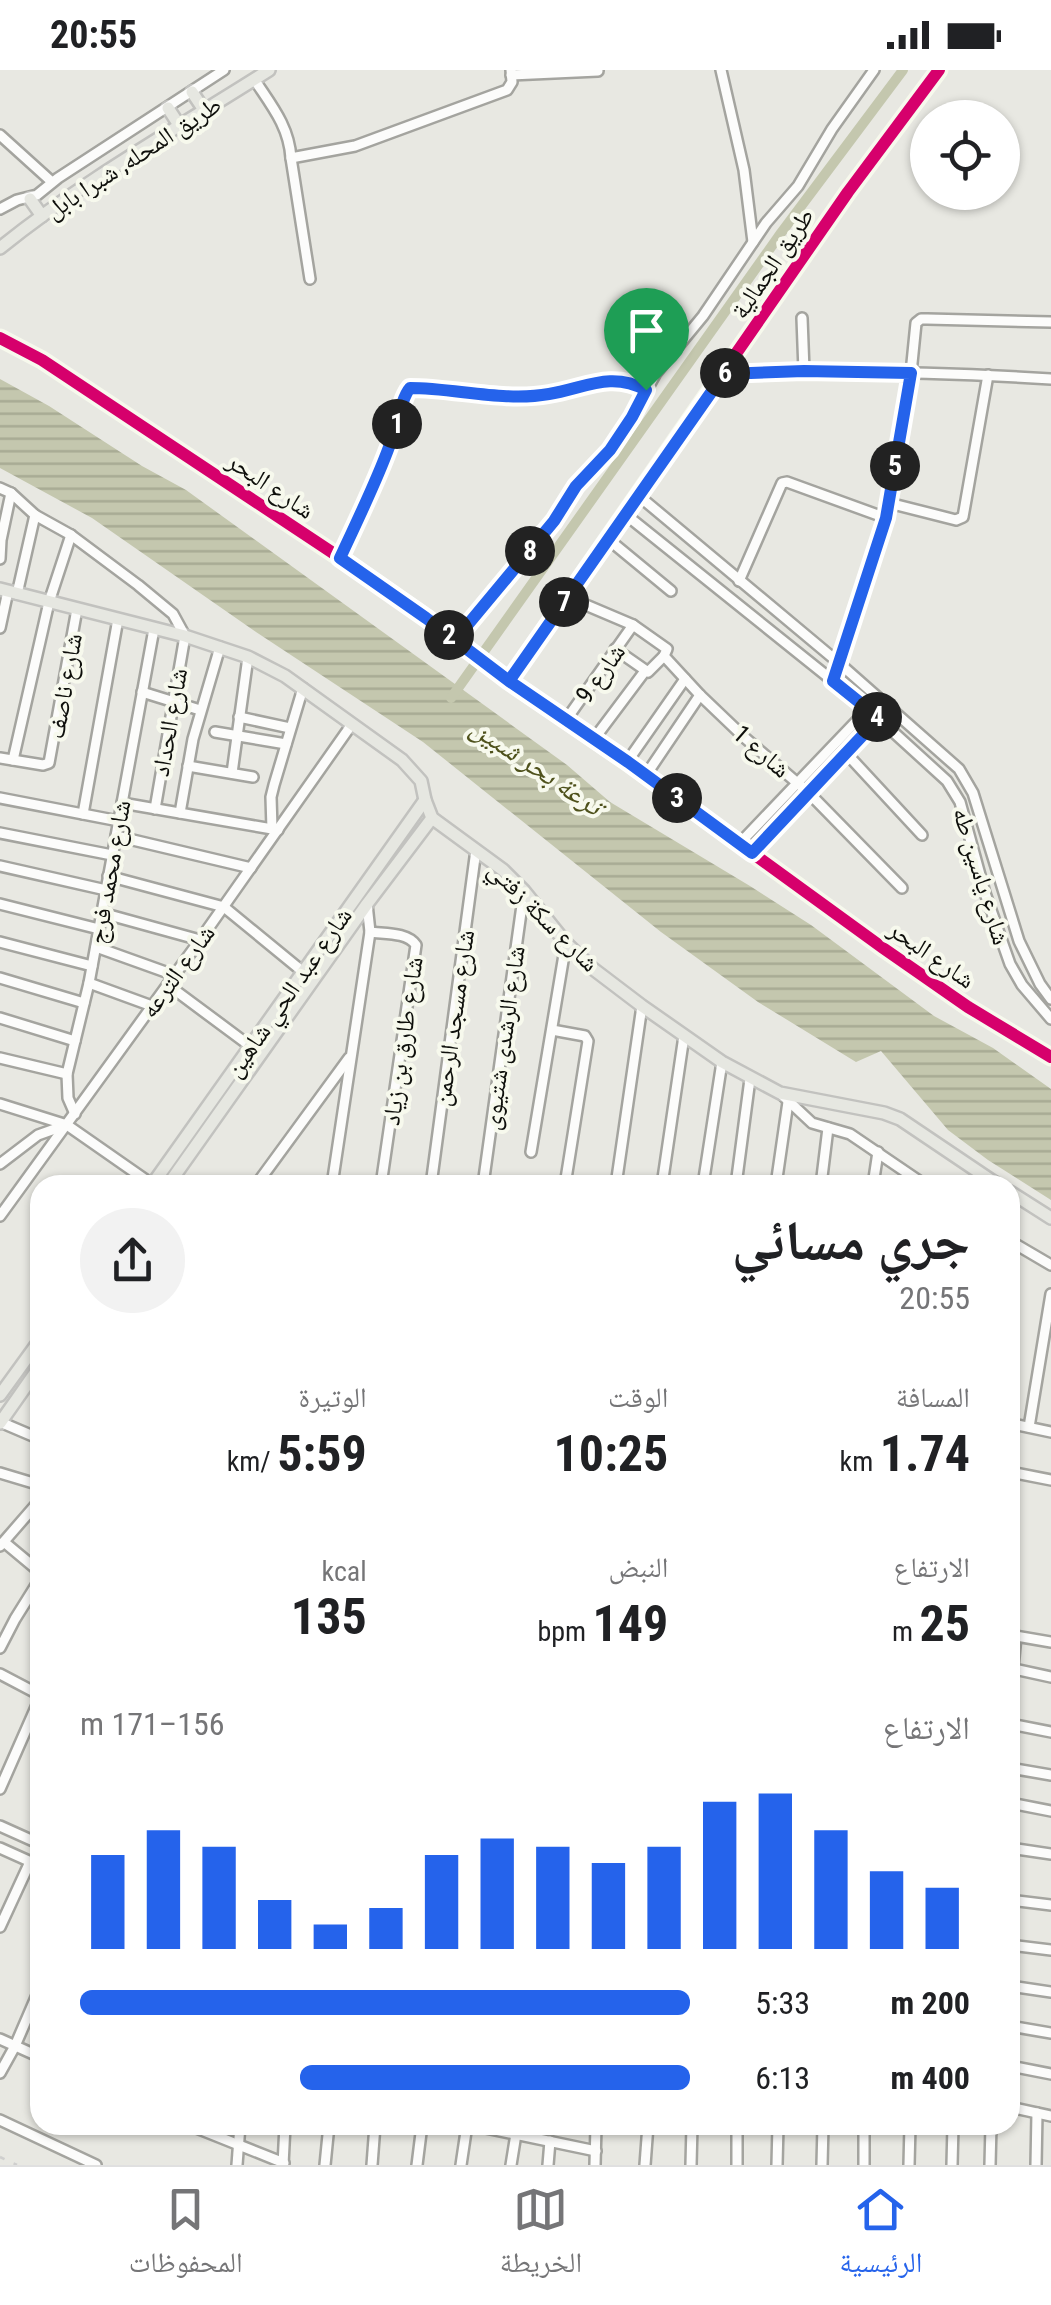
<!DOCTYPE html>
<html lang="ar">
<meta charset="utf-8">
<style>
:root{--surface:#fff;--page:#f2f2f2;--text:#202124;--muted:#757577;--line:#e0e0e0;--accent:#2563eb}
body{margin:0;font-family:"Roboto Condensed","Noto Naskh Arabic",sans-serif;background:var(--page);color:var(--text);direction:rtl;height:100vh;display:flex;flex-direction:column;font-size:38px;white-space:nowrap}
*{box-sizing:border-box;margin:0}
p{font-size:32px;color:var(--muted)}
.icon{flex:none;width:55px;height:55px;fill:none;stroke:currentColor;stroke-width:2;stroke-linecap:round;stroke-linejoin:round}
.map{position:relative;flex:1;overflow:hidden;direction:ltr}
.panel{position:absolute;left:30px;top:1105px;width:990px;height:960px;display:flex;flex-direction:column;background:var(--surface);border-radius:30px;box-shadow:0 2px 8px #0004;direction:rtl}
.panel>*{flex:none}
.tools{position:absolute;left:910px;top:30px;display:grid;gap:20px}
.tools a{display:grid;place-items:center;width:110px;height:110px;border-radius:50%;background:var(--surface);box-shadow:0 2px 8px #0004;font-size:50px}
.pin{position:absolute;display:grid;place-items:center;width:85px;height:85px;color:#fff;margin:-102px -42px;border-radius:50% 50% 50% 0;rotate:-45deg;box-shadow:0 0 10px #0007}
.pin .icon{rotate:45deg}
.km{position:absolute;width:50px;height:50px;margin:-25px;border-radius:50%;background:#222;color:#fff;font-size:28px;line-height:50px;text-align:center}
.round{display:grid;place-items:center;flex:none;width:105px;height:105px;border-radius:52px;background:var(--page)}
.head{display:flex;align-items:center;justify-content:space-between;height:170px;padding:0 50px}
h1{font-size:55px;font-weight:700;line-height:75px}
.stats{display:grid;grid-template-columns:repeat(3,1fr);gap:15px;height:170px;padding:10px 50px}
.stats div{display:grid;align-content:center}
.stats b{font-size:50px;font-weight:700}
.stats small{font-size:28px;font-weight:400}
.stats p{font-size:28px}
.chart{height:280px;padding:20px 50px}
.chart p{display:flex;justify-content:space-between}
.chart svg{width:100%;height:180px;margin-top:10px;stroke:var(--accent);stroke-width:6}
ul{padding:0 50px;list-style:none;font-size:32px}
li{display:grid;grid-template-columns:160px 120px 1fr;align-items:center;height:75px}
li i{height:25px;border-radius:12px;background:var(--accent)}
.status{display:flex;justify-content:space-between;align-items:center;height:70px;padding:0 50px;background:var(--surface);direction:ltr}
.status svg{height:28px;fill:currentColor}
.tab-bar{display:flex;justify-content:space-around;align-items:center;height:140px;border-top:2px solid var(--line);background:var(--surface);font-size:28px;color:var(--muted)}
.tab-bar a{display:grid;justify-items:center;gap:5px}
.tab-bar .selected{color:var(--accent)}
.map>svg:first-child{display:block}
</style>
<div class="status"><b>20:55</b><svg viewBox="0 0 49 12"><path d="M0 12V9h3v3zM5 12V6h3v6zM10 12V3h3v9zM15 12V0h3v12zM26 1h20v11H26zM47 4h2v5h-2z"/></svg></div>
<div class="map">
<svg width="1051" height="2095" viewBox="0 0 1051 2095">
<defs>
<pattern id="water-rules" width="6" height="5" patternUnits="userSpaceOnUse" patternTransform="scale(2.5)"><rect width="6" height="5" fill="#c4c7ae"/><path d="M0 2.5h6" fill="none" stroke="#a7aa94"/></pattern>
</defs>
<rect width="100%" height="100%" fill="#e8e8e2"/>
<polygon fill="url(#water-rules)" points="0,309 49,336 142,396 186,420 567,695 610,732 750,816 811,855 934,946 993,978 1051,1019 1051,1130 988,1090 948,1060 881,981 856,992 758,932 661,862 423,672 256,562 92,448 0,398"/>
<g fill="none" stroke-linecap="round" stroke-linejoin="round">
<polyline stroke="#c4c7ae" stroke-width="10" points="451,628 781,163 903,0"/>
<g stroke="#a4a49f" stroke-width="14">
<g id="minor">
<polyline points="721,0 744,100 753,172"/>
<polyline points="511,5 598,1"/>
<path d="M254,9C271,35 289,56 291,88L355,76L507,20L512,12L511,0"/>
<polyline points="0,65 52,112"/>
<polyline points="291,88 310,209"/>
<polyline points="0,139 17,130 37,125 58,108 224,0"/>
<polyline points="802,248 804,301"/>
<polyline points="0,268 42,290 339,487 427,548 509,611 627,692 883,878 968,937 1051,987"/>
<path d="M723,304C833,300 942,302 1051,309"/>
<polyline points="0,418 11,423 35,445 71,465 138,515 173,544 185,566 155,739"/>
<polyline points="639,426 839,593 959,699 973,723 1019,871 1040,914 1051,929"/>
<polyline points="889,433 956,450 963,447 988,305"/>
<polyline points="625,444 868,639 947,711 960,732 985,823 1010,894 1022,915 1051,949"/>
<polyline points="608,469 671,521"/>
<path d="M339,487C358,449 377,410 392,370C398,354 399,330 409,318C455,317 503,332 549,324C585,318 611,301 647,320"/>
<polyline points="0,489 1,470 11,423"/>
<polyline points="739,511 782,413 787,412 886,448"/>
<polyline points="17,524 35,445"/>
<polyline points="567,527 633,555 667,579 664,586"/>
<polyline points="0,558 8,521"/>
<polyline points="455,570 554,451 581,410 610,380 632,347 656,303 703,246 766,153 798,116 832,59 874,0"/>
<polyline points="615,579 648,602 664,586"/>
<polyline points="664,586 700,625 745,668 809,723 902,818"/>
<polyline points="509,611 848,122 939,0"/>
<polyline points="833,611 886,448 911,303 916,253 921,249 927,249 1051,252"/>
<polyline points="142,622 200,640"/>
<polyline points="239,647 290,658"/>
<polyline points="566,650 633,555"/>
<polyline points="215,662 286,674"/>
<polyline points="594,669 645,601"/>
<polyline points="846,683 922,765"/>
<polyline points="0,688 43,695 49,693 77,539"/>
<polyline points="13,690 49,532 71,465"/>
<polyline points="627,692 685,609"/>
<polyline points="188,696 253,707"/>
<polyline points="232,703 248,587"/>
<polyline points="646,705 700,625"/>
<polyline points="0,728 119,751"/>
<polyline points="122,733 278,760"/>
<polyline points="180,743 193,669 220,577"/>
<polyline points="83,744 118,549"/>
<polyline points="272,759 271,727 274,715 303,618"/>
<polyline points="0,763 112,785"/>
<polyline points="116,766 251,798"/>
<polyline points="740,773 868,639"/>
<polyline points="752,783 879,649"/>
<polyline points="0,796 106,820"/>
<polyline points="108,806 224,837 302,901"/>
<polyline points="0,834 99,859"/>
<polyline points="102,843 200,870"/>
<path d="M370,862C385,864 407,862 416,875L381,1115"/>
<polyline points="0,872 92,896"/>
<polyline points="96,877 174,905"/>
<polyline points="0,908 84,933"/>
<polyline points="89,913 152,936"/>
<polyline points="168,915 250,976"/>
<polyline points="0,948 75,971"/>
<polyline points="552,960 585,966 588,971 565,1115"/>
<polyline points="0,988 67,1004"/>
<polyline points="780,1023 812,1053 850,1064 925,1115"/>
<polyline points="0,1034 67,1055 153,1115"/>
<polyline points="75,1044 68,1028 67,1004 89,913 154,559"/>
<polyline points="531,1082 566,873"/>
<polyline points="0,1094 38,1065 66,1055"/>
<polyline points="256,1115 349,988"/>
<polyline points="332,1115 370,862 367,834"/>
<polyline points="431,1115 476,780"/>
<polyline points="483,1115 524,821"/>
<polyline points="616,1115 642,936"/>
<polyline points="662,1115 684,966"/>
<polyline points="703,1115 722,992"/>
<polyline points="736,1115 750,1009"/>
<polyline points="776,1115 788,1032"/>
<polyline points="821,1115 828,1058"/>
<polyline points="873,1115 878,1082"/>
<polyline points="0,1146 200,870 352,654"/>
<polyline points="1010,1171 1051,1195"/>
<polyline points="0,1352 40,1369"/>
<polyline points="1013,1354 1051,1362"/>
<polyline points="1029,1357 1051,1224"/>
<polyline points="1010,1402 1051,1410"/>
<polyline points="0,1403 40,1415"/>
<polyline points="4,1472 40,1502"/>
<polyline points="0,1476 40,1430"/>
<polyline points="1010,1565 1051,1572"/>
<polyline points="0,1578 15,1549 40,1509"/>
<polyline points="1010,1598 1051,1607"/>
<polyline points="1013,1598 1016,1566"/>
<polyline points="0,1604 40,1625"/>
<polyline points="1010,1654 1051,1662"/>
<polyline points="1010,1698 1051,1705"/>
<polyline points="0,1719 40,1628"/>
<polyline points="1010,1733 1051,1741"/>
<polyline points="0,1756 40,1774"/>
<polyline points="0,1778 40,1796"/>
<polyline points="1010,1778 1051,1784"/>
<polyline points="1010,1830 1051,1835"/>
<polyline points="0,1857 30,1792"/>
<polyline points="1010,1875 1051,1880"/>
<polyline points="1010,1916 1051,1922"/>
<polyline points="1010,1956 1051,1963"/>
<polyline points="0,1969 40,1987"/>
<polyline points="1010,1996 1051,2004"/>
<polyline points="0,2003 15,1976 40,1918"/>
<polyline points="1010,2037 1051,2046"/>
<polyline points="0,2050 96,2095"/>
<polyline points="189,2055 284,2093"/>
<polyline points="471,2055 596,2081"/>
<polyline points="237,2095 240,2055"/>
<polyline points="283,2095 285,2055"/>
<polyline points="325,2095 329,2055"/>
<polyline points="372,2095 375,2055"/>
<polyline points="417,2095 422,2055"/>
<polyline points="461,2095 467,2055"/>
<polyline points="511,2095 516,2064"/>
<polyline points="548,2095 550,2071"/>
<polyline points="595,2095 596,2055"/>
<polyline points="645,2095 648,2055"/>
<polyline points="691,2095 692,2055"/>
<polyline points="737,2095 737,2055"/>
<polyline points="777,2095 778,2055"/>
<polyline points="822,2095 823,2055"/>
<polyline points="864,2095 864,2055"/>
<polyline points="909,2095 910,2055"/>
<polyline points="952,2095 953,2055"/>
<polyline points="990,2095 991,2055"/>
<polyline points="1036,2095 1037,2043"/>
</g>
</g>
<g stroke="#c2c2bf" stroke-width="16">
<g id="major">
<polyline points="192,22 204,40"/>
<polyline points="168,38 179,55"/>
<polyline points="30,129 42,146"/>
<path d="M0,178C84,110 178,58 269,0"/>
<polyline points="0,519 185,566 248,587 285,606 402,690 421,711 425,730 432,748 503,800 524,821 566,873 592,898 642,936 722,992 780,1023 884,1043 900,1049 998,1115"/>
<polyline points="152,1115 425,730"/>
<polyline points="168,1115 367,834 432,748"/>
<polyline points="1010,1122 1051,1148"/>
<polyline points="0,1325 40,1270"/>
<polyline points="0,1353 40,1296"/>
</g>
</g>
<use href="#minor" stroke="#fcfcfb" stroke-width="9"/>
<use href="#major" stroke="#e6e7e1" stroke-width="11"/>
<polyline stroke="#cfcfce" stroke-width="2.5" stroke-dasharray="5 10" stroke-linecap="butt" points="0,2087 17,2095"/>
<g stroke="#f7f9ed" stroke-width="19">
<g id="cycleway">
<polyline points="0,268 42,290 339,487 427,548 509,611 627,692 883,878 968,937 1051,987"/>
<polyline points="509,611 848,122 939,0"/>
</g>
</g>
<use href="#cycleway" stroke="#d6006c" stroke-width="12"/>
</g>
<g fill="none" stroke-linecap="round" stroke-linejoin="round">
<g stroke="#fff" stroke-width="20">
<path id="route" d="M646,320C611,301 585,318 549,324C504,332 455,318 410,318C401,328 395,362 389,377C375,415 357,451 340,488L426,548L509,611L628,692L752,783L879,648L833,611L886,448L911,303L804,301L724,304L509,611L455,570L554,451L576,416L610,380L632,347L646,320"/>
</g>
<use href="#route" stroke="#2563eb" stroke-width="12"/>
</g>
<g text-anchor="middle" stroke-width="8" stroke-linejoin="round" paint-order="stroke">
<g font-size="25" fill="#0e0f0b" stroke="#f7f9ed">
<text transform="translate(133 87) rotate(-33)" y="9">طريق المحله, شبرا بابل</text>
<text transform="translate(772 193) rotate(-56)" y="9">طريق الجمالية</text>
<text transform="translate(271 415) rotate(34)" y="9">شارع البحر</text>
<text transform="translate(600 603) rotate(-55)" y="9">شارع 9</text>
<text transform="translate(64 616) rotate(-80)" y="9">شارع ناصف</text>
<text transform="translate(169 652) rotate(-80)" y="9">شارع الحداد</text>
<text transform="translate(762 681) rotate(41)" y="9">شارع 1</text>
<text transform="translate(109 802) rotate(-80)" y="9">شارع محمد فرج</text>
<text transform="translate(982 806) rotate(73)" y="9">شارع ياسين طه</text>
<text transform="translate(544 846) rotate(45)" y="9">شارع سكة زفتي</text>
<text transform="translate(932 884) rotate(35)" y="9">شارع البحر</text>
<text transform="translate(177 901) rotate(-54)" y="9">شارع الترعه</text>
<text transform="translate(288 922) rotate(-55)" y="9">شارع عبد الحي شاهين</text>
<text transform="translate(453 948) rotate(-82)" y="9">شارع مسجد الرحمن</text>
<text transform="translate(503 968) rotate(-82)" y="9">شارع الرشدى شتيوى</text>
<text transform="translate(402 971) rotate(-82)" y="9">شارع طارق بن زياد</text>
</g>
<g font-size="28" font-style="italic" fill="#4e511b" stroke="#f7f9ed">
<text transform="translate(537 696) rotate(34)" y="10">ترعة بحر شبين</text>
</g>
</g>
</svg>
<div class="tools">
<a><svg class="icon" aria-label="locate" viewBox="0 0 24 24"><circle cx="12" cy="12" r="6"/><path d="M12 2v4M12 18v4M2 12h4M18 12h4"/></svg></a>
</div>
<div class="pin" style="left:646px;top:320px;background:#1e9e55"><svg class="icon" aria-label="arrive" viewBox="0 0 24 24"><path d="M6 21V4h12l-3 4 3 4H6"/></svg></div>
<b class="km" style="left:397px;top:354px">1</b>
<b class="km" style="left:449px;top:565px">2</b>
<b class="km" style="left:677px;top:728px">3</b>
<b class="km" style="left:877px;top:647px">4</b>
<b class="km" style="left:895px;top:396px">5</b>
<b class="km" style="left:725px;top:303px">6</b>
<b class="km" style="left:564px;top:532px">7</b>
<b class="km" style="left:530px;top:481px">8</b>
<section class="panel">
<div class="head"><div><h1>جري مسائي</h1><p>20:55</p></div><a class="round"><svg class="icon" aria-label="share" viewBox="0 0 24 24"><path d="M12 15V3M7 8l5-5 5 5M5 13v7h14v-7"/></svg></a></div>
<div class="stats">
<div><p>المسافة</p><b>1.74<small> km</small></b></div>
<div><p>الوقت</p><b>10:25</b></div>
<div><p>الوتيرة</p><b>5:59<small> /km</small></b></div>
</div>
<div class="stats">
<div><p>الارتفاع</p><b>25<small> m</small></b></div>
<div><p>النبض</p><b>149<small> bpm</small></b></div>
<div><p>kcal</p><b>135</b></div>
</div>
<div class="chart"><p><span>الارتفاع</span>156–171 m</p>
<svg viewBox="0 0 160 44" preserveAspectRatio="none"><path d="M5 44V21M15 44V15M25 44V19M35 44V32M45 44V38M55 44V34M65 44V21M75 44V17M85 44V19M95 44V23M105 44V19M115 44V8M125 44V6M135 44V15M145 44V25M155 44V29"/></svg>
</div>
<ul>
<li><b>200 m</b>5:33<i style="width:100%"></i></li>
<li><b>400 m</b>6:13<i style="width:64%"></i></li>
</ul>
</section>
</div>
<nav class="tab-bar">
<a class="selected"><svg class="icon" aria-label="home" viewBox="0 0 24 24"><path d="M3 11l9-7 9 7M6 9v11h12V9"/></svg>الرئيسية</a>
<a><svg class="icon" aria-label="map" viewBox="0 0 24 24"><path d="M3 6l6-2 6 2 6-2v14l-6 2-6-2-6 2zM9 4v14M15 6v14"/></svg>الخريطة</a>
<a><svg class="icon" aria-label="saved" viewBox="0 0 24 24"><path d="M7 4h10v16l-5-4-5 4z"/></svg>المحفوظات</a>
</nav>
